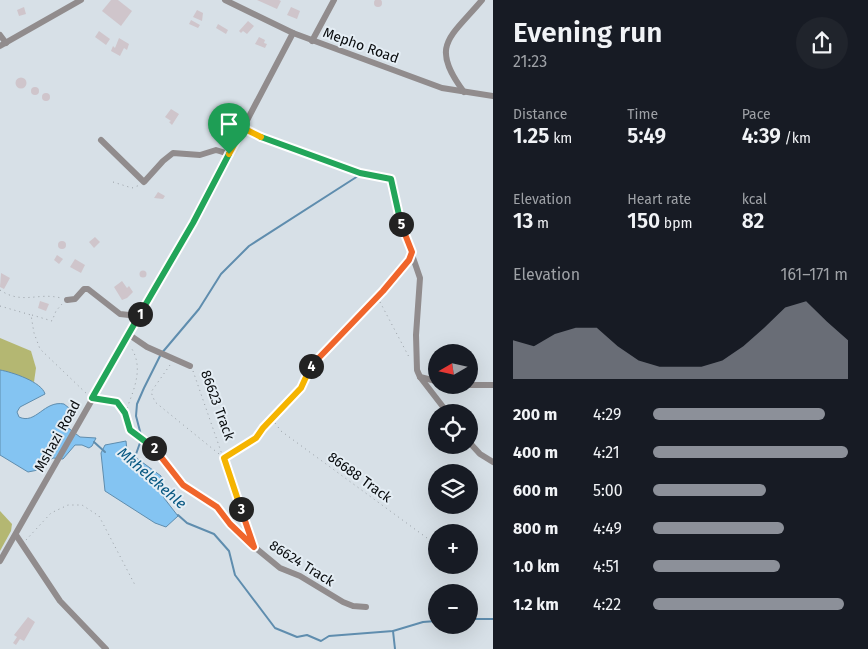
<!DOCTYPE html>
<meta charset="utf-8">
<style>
:root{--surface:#171b24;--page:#20242c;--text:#f1f3f6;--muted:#9ea1a6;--accent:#8c9099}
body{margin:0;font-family:"Fira Sans",sans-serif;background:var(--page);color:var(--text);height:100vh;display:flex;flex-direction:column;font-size:19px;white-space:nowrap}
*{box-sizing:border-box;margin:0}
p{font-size:16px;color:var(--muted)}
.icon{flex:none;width:28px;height:28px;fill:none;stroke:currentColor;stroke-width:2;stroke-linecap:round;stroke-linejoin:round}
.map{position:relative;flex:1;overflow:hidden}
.details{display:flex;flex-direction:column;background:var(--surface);width:375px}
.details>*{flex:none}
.needle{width:32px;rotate:261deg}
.buttons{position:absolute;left:428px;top:344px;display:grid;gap:10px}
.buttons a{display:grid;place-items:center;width:50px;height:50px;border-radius:50%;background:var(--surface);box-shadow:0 5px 20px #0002;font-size:25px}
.pin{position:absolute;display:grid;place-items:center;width:42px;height:42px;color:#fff;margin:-51px -21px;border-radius:50% 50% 50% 0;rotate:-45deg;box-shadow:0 0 5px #0007}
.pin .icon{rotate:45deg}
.km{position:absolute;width:25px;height:25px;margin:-12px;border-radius:50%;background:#222;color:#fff;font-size:14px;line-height:25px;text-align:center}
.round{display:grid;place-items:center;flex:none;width:52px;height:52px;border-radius:26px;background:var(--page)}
.head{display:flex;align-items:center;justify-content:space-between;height:85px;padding:0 20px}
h1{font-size:28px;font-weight:600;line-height:38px}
.stats{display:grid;grid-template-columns:repeat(3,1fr);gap:8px;height:85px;padding:5px 20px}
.stats div{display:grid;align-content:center}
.stats b{font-size:21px;font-weight:600}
.stats small{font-size:14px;font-weight:400}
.stats p{font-size:14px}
.chart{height:140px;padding:10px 20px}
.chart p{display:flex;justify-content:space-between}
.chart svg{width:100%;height:90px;margin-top:5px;fill:var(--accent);opacity:.7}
ul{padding:0 20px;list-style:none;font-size:16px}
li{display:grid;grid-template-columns:80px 60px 1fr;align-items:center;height:38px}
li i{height:12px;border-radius:6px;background:var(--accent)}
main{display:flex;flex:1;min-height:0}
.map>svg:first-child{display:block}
</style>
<main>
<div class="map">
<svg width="493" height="649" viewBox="0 0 493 649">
<rect width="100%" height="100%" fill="#d7e0e7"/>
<g fill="#b4b772">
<polygon points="0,338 31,351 36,368 34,382 0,370"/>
<polygon points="0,511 12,524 11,531 0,551"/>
</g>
<g fill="#84c4f2" stroke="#5f8dae">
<path d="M0,370C12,372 42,382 45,394L20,407L17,412L19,417C36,425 44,400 64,404L69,408L67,427L80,437L96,438L92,446L89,448L82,445H75L63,459L53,458L38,470L28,472L0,455Z"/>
<polygon points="126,441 127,451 161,476 164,498 178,516 166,527 155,523 105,491 101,453 105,445"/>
</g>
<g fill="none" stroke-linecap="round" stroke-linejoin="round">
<g stroke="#5f8dae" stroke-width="2">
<polyline points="141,435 136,416 137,404 144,388 161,354 199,309 221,274 249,246 358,176"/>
<polyline points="94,442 105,452"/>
<polyline points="135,457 141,440"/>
<polyline points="178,515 187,523 214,534 229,551 235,575 275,628 297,637 307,635 321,641 329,636 393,631 423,622 436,621"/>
<polyline points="469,619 493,619"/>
<polyline points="393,631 395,649"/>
</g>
</g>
<g fill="#cfc5cb">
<circle cx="378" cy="3" r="4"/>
<polygon points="111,0 118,0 132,11 121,26 102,11"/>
<polygon points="257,0 279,0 281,1 277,9"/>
<polygon points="24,7 26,14 19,16 17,10"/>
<polygon points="291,7 300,11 297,19 287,15"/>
<polygon points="197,10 203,13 202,21 193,17"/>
<polygon points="191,20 200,25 198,28 189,24"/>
<polygon points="248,21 254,26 247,34 243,31 241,33 239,31"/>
<polygon points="218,24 228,30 226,34 216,28"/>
<polygon points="99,31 110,39 106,45 95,37"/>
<polygon points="259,37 265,40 264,43 267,44 265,48 255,44"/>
<polygon points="119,38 129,44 127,50 124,48 120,56 111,51 113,46 115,48"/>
<circle cx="21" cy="83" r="5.5"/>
<circle cx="35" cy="91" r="4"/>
<circle cx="46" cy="97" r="4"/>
<polygon points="171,109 179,114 172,125 169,122 171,121 165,117"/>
<polygon points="158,192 165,196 163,199 154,198"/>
<polygon points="95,237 100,242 94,248 89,242"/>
<circle cx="62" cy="245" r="4"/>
<polygon points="57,255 63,259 59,264 54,260"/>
<polygon points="75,259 85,265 81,273 70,267"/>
<circle cx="143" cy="274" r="3.5"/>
<polygon points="1,273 10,278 4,289 0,287"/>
<polygon points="122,281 127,288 129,286 133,292 127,298 122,300 114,287"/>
<polygon points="40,301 49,304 46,311 38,308"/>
<polygon points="28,617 35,622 24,641 20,639 16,645 13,643 17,637 14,635"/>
</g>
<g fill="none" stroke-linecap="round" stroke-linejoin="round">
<g stroke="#989fa5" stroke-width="1" stroke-dasharray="1 4" stroke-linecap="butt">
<polyline points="113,182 132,188 140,185"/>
<path d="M0,290C22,305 38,292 61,298"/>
<polyline points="380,302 409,357"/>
<polyline points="0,306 31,315 34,333 40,349 88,395"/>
<polyline points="32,315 52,321 56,311 62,304"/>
<polyline points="170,365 151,392 155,402 224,458 256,438 263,428 301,387 306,374"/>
<polyline points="193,371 250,535"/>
<polyline points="101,399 113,401 122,407"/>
<path d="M127,408C135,387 144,366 130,346"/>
<polyline points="272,419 281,431 427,538 436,552"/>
<polyline points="26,540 51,513 68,505 82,505 99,516 135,585"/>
</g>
<g stroke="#918c8d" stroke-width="6">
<polyline points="225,0 293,33 442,88 493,96"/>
<polyline points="0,35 6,43"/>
<polyline points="312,41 334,0"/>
<polyline points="0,46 81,0"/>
<path d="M464,92C429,45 450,38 482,0"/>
<polyline points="243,128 268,140 360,173 391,179 394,186 397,211 420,278 416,335 417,370 420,377 447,412"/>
<polyline points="101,140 144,182 163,161 173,153 200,155 216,150 229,154"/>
<polyline points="67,300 75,299 84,289 88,289 120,314 138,316"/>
<polyline points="128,334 147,347 190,366"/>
<polyline points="308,369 383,291 409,260 412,252"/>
<polyline points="420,377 436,381"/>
<polyline points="465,385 493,385"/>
<polyline points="125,413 127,423 134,434 157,451 183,485 217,507 241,536 280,568 300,576 343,602 353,606 366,607"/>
<polyline points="469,442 480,454 493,462"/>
<polyline points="16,535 60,601 106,649"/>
<polyline points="0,561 193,223 293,33"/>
</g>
</g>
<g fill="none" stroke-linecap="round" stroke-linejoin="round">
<g stroke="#fff" stroke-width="10">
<polyline id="split-1" points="140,314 193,223 229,154"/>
</g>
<g stroke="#fff" stroke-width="10">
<polyline id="split-2" points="140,314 92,398 117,402 125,413 130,430 154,448"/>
</g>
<g stroke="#fff" stroke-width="10">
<polyline id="split-3" points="154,448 183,485 217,507 230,524 254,547 241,509"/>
</g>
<g stroke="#fff" stroke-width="10">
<polyline id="split-4" points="241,509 224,458 256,438 263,428 301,388 311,366"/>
</g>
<g stroke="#fff" stroke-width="10">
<polyline id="split-5" points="311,366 383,291 409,260 412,252 401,224"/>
</g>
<g stroke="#fff" stroke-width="10">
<polyline id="split-6" points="261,137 360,173 391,179 401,224"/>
</g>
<g stroke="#fff" stroke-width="10">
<polyline id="split-7" points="229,154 243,128 261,137"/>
</g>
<use href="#split-1" stroke="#22a559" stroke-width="6"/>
<use href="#split-2" stroke="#22a559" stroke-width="6"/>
<use href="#split-3" stroke="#f0652b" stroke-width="6"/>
<use href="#split-4" stroke="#f5b400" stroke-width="6"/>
<use href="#split-5" stroke="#f0652b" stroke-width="6"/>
<use href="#split-6" stroke="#22a559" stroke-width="6"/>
<use href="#split-7" stroke="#f5b400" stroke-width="6"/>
</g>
<g text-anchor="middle" stroke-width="4" stroke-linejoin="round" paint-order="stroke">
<g font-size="14" fill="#090c0e" stroke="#e4edf4">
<text transform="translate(361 45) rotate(20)" y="5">Mepho Road</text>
<text transform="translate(218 405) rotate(70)" y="5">86623 Track</text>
<text transform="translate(57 436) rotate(-61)" y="5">Mshazi Road</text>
<text transform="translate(360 477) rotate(36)" y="5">86688 Track</text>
<text transform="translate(302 563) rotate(32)" y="5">86624 Track</text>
</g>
<g font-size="15" font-style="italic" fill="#085882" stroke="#e4edf4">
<text transform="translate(152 478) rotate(41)" y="5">Mkhelekehle</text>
</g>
</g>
</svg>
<div class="buttons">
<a><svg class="needle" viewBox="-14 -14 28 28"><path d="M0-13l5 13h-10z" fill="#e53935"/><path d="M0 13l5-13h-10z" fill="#9ea1a6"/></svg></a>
<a><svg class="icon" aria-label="locate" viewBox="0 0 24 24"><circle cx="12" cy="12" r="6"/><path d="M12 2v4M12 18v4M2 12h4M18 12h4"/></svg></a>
<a><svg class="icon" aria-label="layers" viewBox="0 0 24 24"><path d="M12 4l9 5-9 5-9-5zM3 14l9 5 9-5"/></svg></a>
<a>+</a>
<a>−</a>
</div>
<div class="pin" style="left:229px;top:154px;background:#1e9e55"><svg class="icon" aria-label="arrive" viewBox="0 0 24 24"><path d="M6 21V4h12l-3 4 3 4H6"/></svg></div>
<b class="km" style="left:140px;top:314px">1</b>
<b class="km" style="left:154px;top:448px">2</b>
<b class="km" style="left:241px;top:509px">3</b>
<b class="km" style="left:311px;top:366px">4</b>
<b class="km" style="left:401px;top:224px">5</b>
</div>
<section class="details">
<div class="head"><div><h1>Evening run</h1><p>21:23</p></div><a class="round"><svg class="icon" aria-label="share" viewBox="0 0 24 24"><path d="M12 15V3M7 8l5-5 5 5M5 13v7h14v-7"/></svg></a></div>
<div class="stats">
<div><p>Distance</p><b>1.25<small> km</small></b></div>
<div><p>Time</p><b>5:49</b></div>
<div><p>Pace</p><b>4:39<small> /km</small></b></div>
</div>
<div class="stats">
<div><p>Elevation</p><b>13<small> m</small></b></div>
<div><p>Heart rate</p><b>150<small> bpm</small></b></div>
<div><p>kcal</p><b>82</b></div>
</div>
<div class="chart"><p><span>Elevation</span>161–171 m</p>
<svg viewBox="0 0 160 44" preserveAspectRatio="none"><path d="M0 44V25L10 28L20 22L30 19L40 19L50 28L60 35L70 38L80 38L90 38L100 35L110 28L120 19L130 9L140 6L150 16L160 25V44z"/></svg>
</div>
<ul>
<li><b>200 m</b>4:29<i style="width:88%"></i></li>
<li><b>400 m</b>4:21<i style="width:100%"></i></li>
<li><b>600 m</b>5:00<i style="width:58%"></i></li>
<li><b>800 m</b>4:49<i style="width:67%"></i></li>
<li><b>1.0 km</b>4:51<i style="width:65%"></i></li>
<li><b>1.2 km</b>4:22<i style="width:98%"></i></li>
</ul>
</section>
</main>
